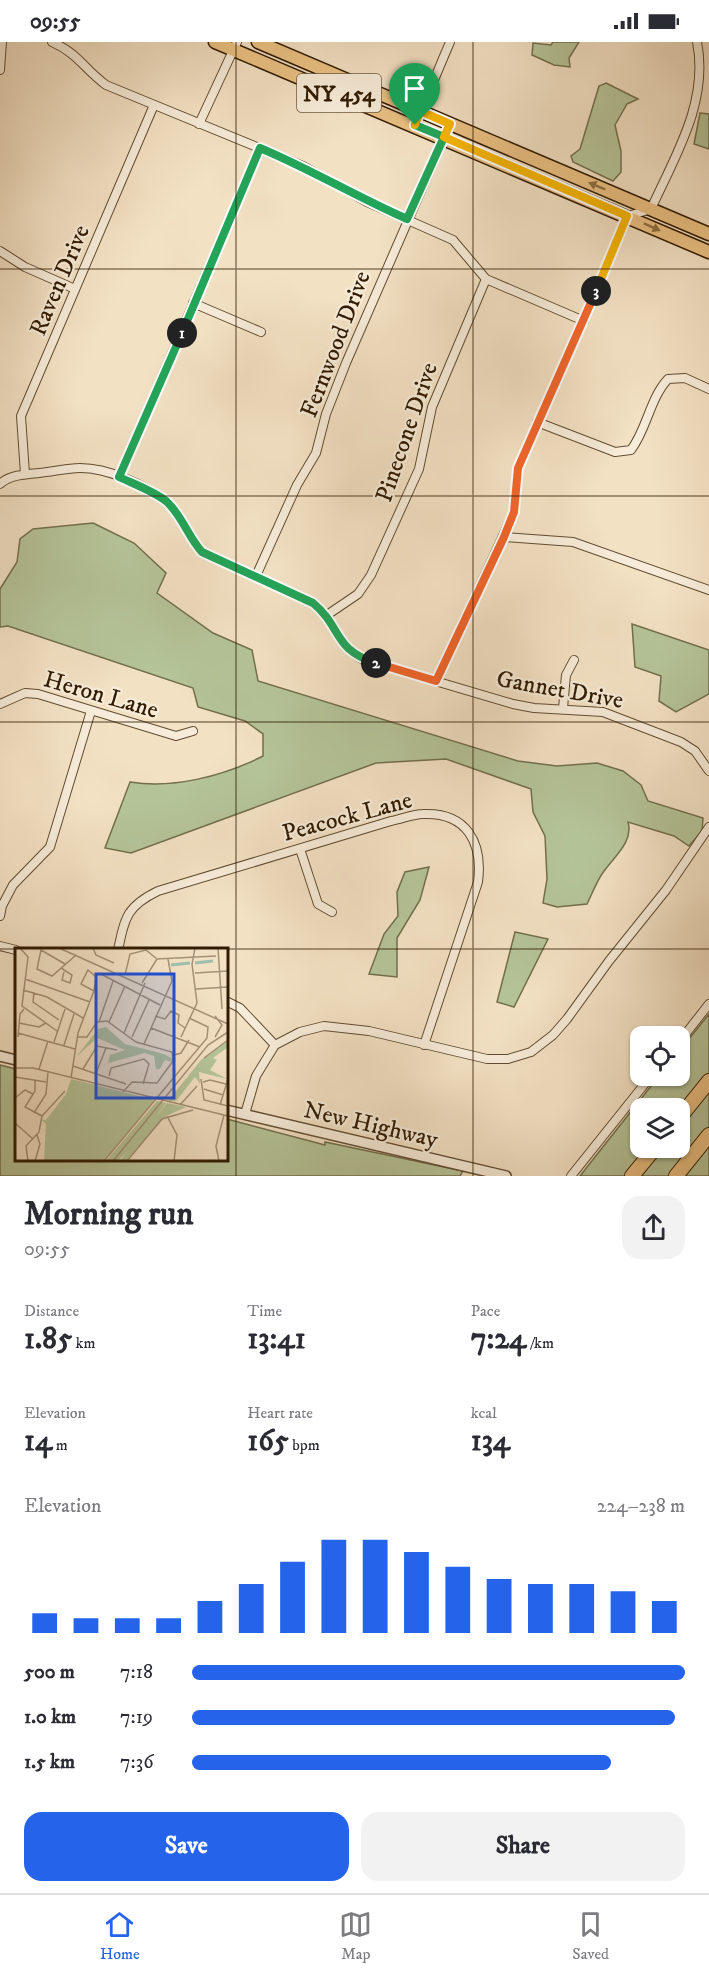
<!DOCTYPE html>
<meta charset="utf-8">
<style>
:root{--surface:#fff;--page:#f2f2f3;--text:#2b2b33;--muted:#7c7c81;--line:#e1e1e2;--accent:#2563eb}
body{margin:0;font-family:"IM FELL DW Pica",serif;background:var(--page);color:var(--text);height:100vh;display:flex;flex-direction:column;font-size:22px;white-space:nowrap}
*{box-sizing:border-box;margin:0}
p{font-size:20px;color:var(--muted)}
.icon{flex:none;width:33px;height:33px;fill:none;stroke:currentColor;stroke-width:2;stroke-linecap:round;stroke-linejoin:round}
.map{position:relative;height:1134px;overflow:hidden}
.sheet{display:flex;flex-direction:column;background:var(--surface);flex:1}
.sheet>*{flex:none}
.tools{position:absolute;left:630px;top:984px;display:grid;gap:12px}
.tools a{display:grid;place-items:center;width:60px;height:60px;border-radius:12px;background:var(--surface);box-shadow:0 2px 4px #0004;font-size:30px}
.pin{position:absolute;display:grid;place-items:center;width:51px;height:51px;color:#fff;margin:-62px -26px;border-radius:50% 50% 50% 0;rotate:-45deg;box-shadow:0 0 6px #0007}
.pin .icon{rotate:45deg}
.km{position:absolute;width:30px;height:30px;margin:-15px;border-radius:50%;background:#222;color:#fff;font-size:16px;line-height:30px;text-align:center}
.round{display:grid;place-items:center;flex:none;width:63px;height:63px;border-radius:18px;background:var(--page)}
.headline{display:flex;align-items:center;justify-content:space-between;height:102px;padding:0 24px}
h1{font-size:33px;font-weight:700;line-height:45px}
.metrics{display:grid;grid-template-columns:repeat(3,1fr);gap:9px;height:102px;padding:6px 24px}
.metrics div{display:grid;align-content:center}
.metrics b{font-size:30px;font-weight:700}
.metrics small{font-size:16px;font-weight:400}
.metrics p{font-size:16px}
.chart{height:168px;padding:12px 24px}
.chart p{display:flex;justify-content:space-between}
.chart svg{width:100%;height:108px;margin-top:6px;stroke:var(--accent);stroke-width:6}
.button{display:flex;gap:12px;margin-top:auto;padding:12px 24px}
.button a{flex:1;height:69px;border-radius:18px;background:var(--accent);color:#fff;font-size:24px;font-weight:700;line-height:69px;text-align:center}
.button a+a{background:var(--page);color:var(--text)}
ul{padding:0 24px;list-style:none;font-size:20px}
li{display:grid;grid-template-columns:96px 72px 1fr;align-items:center;height:45px}
li i{height:15px;border-radius:8px;background:var(--accent)}
.status{display:flex;justify-content:space-between;align-items:center;height:42px;padding:0 30px;background:var(--surface);direction:ltr}
.status svg{height:16px;fill:currentColor}
.tab-bar{display:flex;justify-content:space-around;align-items:center;height:84px;border-top:2px solid var(--line);background:var(--surface);font-size:16px;color:var(--muted)}
.tab-bar a{display:grid;justify-items:center;gap:3px}
.tab-bar .active{color:var(--accent)}
.map>svg:first-child{display:block}
</style>
<div class="status"><b>09:55</b><svg viewBox="0 0 49 12"><path d="M0 12V9h3v3zM5 12V6h3v6zM10 12V3h3v9zM15 12V0h3v12zM26 1h20v11H26zM47 4h2v5h-2z"/></svg></div>
<div class="map">
<svg width="709" height="1134" viewBox="0 0 709 1134">
<rect width="100%" height="100%" fill="#f3e1c4"/>
<filter id="stains"><feTurbulence type="fractalNoise" baseFrequency=".00333" numOctaves="4"/><feColorMatrix values="0 0 0 0 .2 0 0 0 0 .09 0 0 0 0 .02 0 0 0 .5 -.17"/></filter>
<radialGradient id="worn" r=".72"><stop offset=".6" stop-color="#630" stop-opacity="0"/><stop offset="1" stop-color="#630" stop-opacity=".3"/></radialGradient>
<g fill="#b5c499" stroke="#726f4c" stroke-width="1.5">
<polygon points="553,0 579,0 569,16 570,25 554,23 532,13 533,1 551,3"/>
<polygon points="606,41 638,57 627,62 615,83 621,109 621,130 613,139 573,120 571,114 580,107 599,44"/>
<polygon points="700,71 709,72 709,107 694,102"/>
<path d="M93,481L134,501L166,531L157,551L213,591L252,608L258,639L518,719L557,724L597,721L623,729L641,743L648,759L703,776L702,789L689,804L674,794L628,780C634,801 612,816 602,832C596,841 592,852 587,862L557,865L543,861L547,837L545,794L533,770L531,747L446,717L376,721L131,811L105,806L130,740C173,747 224,734 263,714V692L245,679L198,665L193,646L8,584L0,585V547L17,520L20,497L33,487Z"/>
<polygon points="632,582 709,608 709,652 676,670 659,659 661,634 635,625"/>
<polygon points="429,825 420,858 397,896 397,935 369,932 384,892 398,874 397,850 405,830"/>
<polygon points="515,890 548,897 514,965 497,960"/>
<polygon points="709,972 709,1032 680,1068 640,1066 640,1106 649,1106 626,1134 580,1134 659,1034 680,1034 680,1008"/>
<polygon points="0,1023 16,1027 16,1118 226,1118 227,1077 325,1103 325,1100 463,1129 460,1134 0,1134"/>
<polygon points="709,1045 709,1086 670,1134 637,1134 660,1106 680,1106 680,1082"/>
<polygon points="709,1102 709,1134 682,1134"/>
</g>
<g fill="none" stroke-linecap="round" stroke-linejoin="round">
<g stroke="#614c31" stroke-width="10">
<g id="minor">
<path d="M52,0C79,12 84,27 106,43L303,124L367,160L453,198L486,237L584,279"/>
<polyline points="0,28 2,0"/>
<polyline points="199,82 237,0"/>
<polyline points="415,83 450,0"/>
<polyline points="0,209 25,225 75,247"/>
<polyline points="193,261 261,290"/>
<path d="M537,380L615,410L631,408C647,387 650,356 668,337L685,336L709,347"/>
<polyline points="25,432 21,374 154,63"/>
<polyline points="119,435 260,106"/>
<path d="M0,442C9,433 27,432 39,431C52,430 67,426 80,426C108,426 143,442 165,459C182,471 188,495 203,510L313,561C337,581 334,602 364,618L513,662L534,666L603,670L681,700L695,709L709,729"/>
<polyline points="505,495 573,500 709,548"/>
<polyline points="256,534 297,443 316,411 326,372 346,321 450,82"/>
<polyline points="327,573 358,552 371,533 419,427 432,365 486,237"/>
<path d="M436,639L514,470L518,426L628,174L651,167C675,114 709,60 697,0"/>
<polyline points="0,662 25,651 38,652 176,694 193,689"/>
<polyline points="563,666 566,633 574,618"/>
<polyline points="300,807 318,862 332,870"/>
<polyline points="0,874 2,864 13,843 50,805 91,669"/>
<polyline points="0,904 16,908"/>
<path d="M118,908C125,875 127,864 158,849L391,779C402,777 413,772 423,772C467,770 483,801 478,840L424,1003"/>
<polyline points="226,959 240,966 275,1003"/>
<polyline points="680,999 709,962"/>
<polyline points="245,1072 256,1034 275,1003 300,990 324,984 369,989 487,1017 508,1017 531,1010 553,993 567,977 609,919 666,848 709,785"/>
<polyline points="571,1134 651,1034"/>
</g>
</g>
<g stroke="#614c31" stroke-width="12">
<g id="tertiary">
<polyline points="0,1014 16,1018"/>
<polyline points="226,1068 506,1134"/>
</g>
</g>
<g stroke="#301a00" stroke-width="15">
<g id="primary">
<polyline points="215,0 709,210"/>
<polyline points="258,0 709,192"/>
</g>
</g>
<g stroke="#301a00" stroke-width="16">
<g id="motorway">
<polyline points="680,1075 709,1039"/>
<polyline points="632,1134 655,1106"/>
<polyline points="676,1134 709,1093"/>
</g>
</g>
<use href="#minor" stroke="#f7ecd9" stroke-width="8"/>
<use href="#tertiary" stroke="#f7ecd9" stroke-width="9"/>
<use href="#primary" stroke="#eac082" stroke-width="12"/>
<use href="#motorway" stroke="#eac082" stroke-width="14"/>
</g>
<defs><path id="oneway-solid" d="M-6-.8H1V-3.2L6.5 0L1 3.2V.8H-6Z" transform="scale(1.5)"/></defs>
<g fill="#8d6d41">
<use href="#oneway-solid" transform="translate(597 144) rotate(-157)"/>
<use href="#oneway-solid" transform="translate(652 185) rotate(24)"/>
</g>
<g fill="none" stroke-linecap="round" stroke-linejoin="round">
<g stroke="#fff" stroke-width="12">
<path id="split-1" d="M182,291L260,106C310,127 357,155 407,177L444,95L415,83"/>
</g>
<g stroke="#fff" stroke-width="12">
<path id="split-2" d="M182,291L119,435C134,442 153,449 166,459C182,473 188,495 202,510L313,561C342,585 333,608 376,621"/>
</g>
<g stroke="#fff" stroke-width="12">
<polyline id="split-3" points="376,621 436,639 504,495 514,470 518,426 596,249"/>
</g>
<g stroke="#fff" stroke-width="12">
<polyline id="split-4" points="415,83 420,69 450,82 444,95 627,174 596,249"/>
</g>
<use href="#split-1" stroke="#22a559" stroke-width="8"/>
<use href="#split-2" stroke="#22a559" stroke-width="8"/>
<use href="#split-3" stroke="#f0652b" stroke-width="8"/>
<use href="#split-4" stroke="#f5b400" stroke-width="8"/>
</g>
<path fill="none" stroke="#301a00" stroke-width="1.5" stroke-opacity="0.55" d="M236,0V1134M473,0V1134M0,227H709M0,454H709M0,680H709M0,907H709"/>
<g text-anchor="middle" stroke-width="4.5" stroke-linejoin="round" paint-order="stroke">
<rect fill="#f7ecd9" stroke="#6c5941" stroke-width="1.5" x="297" y="32" width="84" height="38" rx="4.5"/>
<g font-size="22" font-weight="bold" fill="#301a00">
<text x="339" y="59">NY 454</text>
</g>
<g font-size="24" fill="#301a00" stroke="#f7ecd9">
<text transform="translate(59 238) rotate(-67)" y="8">Raven Drive</text>
<text transform="translate(335 302) rotate(-69)" y="8">Fernwood Drive</text>
<text transform="translate(406 390) rotate(-71)" y="8">Pinecone Drive</text>
<text transform="translate(560 647) rotate(10)" y="8">Gannet Drive</text>
<text transform="translate(101 652) rotate(16)" y="8">Heron Lane</text>
<text transform="translate(347 774) rotate(-15)" y="8">Peacock Lane</text>
<text transform="translate(371 1082) rotate(13)" y="8">New Highway</text>
</g>
</g>
<g transform="translate(15 906)">
<rect width="213" height="213" fill="#f3e1c4"/>
<path d="M91,79L110,96L149,106L158,111L157,114L150,112L145,121H141L139,108L130,105L93,115L95,107L110,102L82,90L61,109L83,81ZM213,93V99L198,110L202,112L195,122L212,131L184,124L185,136L180,129L161,153H153L186,112ZM56,131L140,152L88,213H29L31,176L27,172H31L51,146ZM142,153L151,155L140,170L152,155L171,159L151,168L111,213H105L112,204L103,213H91Z" fill="#b5c499"/>
<path fill="none" stroke="#9dbeae" stroke-width="3" d="M180,15L198,13M156,17L175,15"/>
<path fill="none" stroke="#a59176" stroke-width="1.5" d="M5,0L13,9L7,58L42,83M44,0L213,76M78,0L81,7L99,15M203,0L207,61M50,16L26,2L22,21L37,28L60,8M46,20L57,27L55,35L47,32L49,24M180,25L213,23M86,26L145,57M110,27L115,6L131,2L142,11L201,8M10,31L75,54M127,35L142,11M181,41L213,39M8,42L32,49L68,70M19,44L18,54L44,72M140,68L150,71L156,63L164,67L163,75L170,80M200,68L207,77L200,89M84,74L98,33M94,74L110,38M4,75L24,79L31,75M136,80L185,99M3,85L60,101M109,85L130,35M3,89L5,66L9,61M63,89H72L82,74L92,73L121,94L157,104L158,113L142,135L117,134L108,144M117,89L134,52M166,89L182,55L177,16L180,0M39,94L50,61M129,96L157,33L153,11M49,97L59,66M159,107L166,105L174,92M189,110L213,92M58,118L111,136M0,120H18L213,168M24,121L33,93M68,121L82,98L102,102M81,125L91,100M94,128L96,120L129,111L134,116L128,136M0,129L31,134M56,130L63,85L77,48L79,43L81,29L73,22L66,36L79,43M186,131L189,152L213,158M20,132V143L10,159L27,168M188,134L195,132L211,136M189,141L208,147M0,150L10,142L18,146M165,157L182,138M205,157L213,131M19,165L31,146L33,124M152,168L162,187L159,213M0,175L18,191M13,213L11,198L24,184L27,168L50,143M20,213L25,196L22,187M89,213L192,90L193,79L174,70M98,213L193,97L213,84M112,213L147,171L178,162M204,213L201,198L209,167"/>
<path fill="#1d4ed8" fill-opacity="0.15" stroke="#1d4ed8" stroke-width="3" d="M81,26H159V150H81Z"/>
<rect width="213" height="213" fill="none" stroke="#301a00" stroke-width="3"/>
</g>
<rect width="100%" height="100%" filter="url(#stains)"/>
<rect width="100%" height="100%" fill="url(#worn)"/>
</svg>
<div class="tools">
<a><svg class="icon" aria-label="locate" viewBox="0 0 24 24"><circle cx="12" cy="12" r="6"/><path d="M12 2v4M12 18v4M2 12h4M18 12h4"/></svg></a>
<a><svg class="icon" aria-label="layers" viewBox="0 0 24 24"><path d="M12 4l9 5-9 5-9-5zM3 14l9 5 9-5"/></svg></a>
</div>
<div class="pin" style="left:415px;top:83px;background:#1e9e55"><svg class="icon" aria-label="arrive" viewBox="0 0 24 24"><path d="M6 21V4h12l-3 4 3 4H6"/></svg></div>
<b class="km" style="left:182px;top:291px">1</b>
<b class="km" style="left:376px;top:621px">2</b>
<b class="km" style="left:596px;top:249px">3</b>
</div>
<section class="sheet">
<div class="headline"><div><h1>Morning run</h1><p>09:55</p></div><a class="round"><svg class="icon" aria-label="share" viewBox="0 0 24 24"><path d="M12 15V3M7 8l5-5 5 5M5 13v7h14v-7"/></svg></a></div>
<div class="metrics">
<div><p>Distance</p><b>1.85<small> km</small></b></div>
<div><p>Time</p><b>13:41</b></div>
<div><p>Pace</p><b>7:24<small> /km</small></b></div>
</div>
<div class="metrics">
<div><p>Elevation</p><b>14<small> m</small></b></div>
<div><p>Heart rate</p><b>165<small> bpm</small></b></div>
<div><p>kcal</p><b>134</b></div>
</div>
<div class="chart"><p><span>Elevation</span>224–238 m</p>
<svg viewBox="0 0 160 44" preserveAspectRatio="none"><path d="M5 44V36M15 44V38M25 44V38M35 44V38M45 44V31M55 44V24M65 44V15M75 44V6M85 44V6M95 44V11M105 44V17M115 44V22M125 44V24M135 44V24M145 44V27M155 44V31"/></svg>
</div>
<ul>
<li><b>500 m</b>7:18<i style="width:100%"></i></li>
<li><b>1.0 km</b>7:19<i style="width:98%"></i></li>
<li><b>1.5 km</b>7:36<i style="width:85%"></i></li>
</ul>
<div class="button"><a>Save</a><a>Share</a></div>
</section>
<nav class="tab-bar">
<a class="active"><svg class="icon" aria-label="home" viewBox="0 0 24 24"><path d="M3 11l9-7 9 7M6 9v11h12V9"/></svg>Home</a>
<a><svg class="icon" aria-label="map" viewBox="0 0 24 24"><path d="M3 6l6-2 6 2 6-2v14l-6 2-6-2-6 2zM9 4v14M15 6v14"/></svg>Map</a>
<a><svg class="icon" aria-label="saved" viewBox="0 0 24 24"><path d="M7 4h10v16l-5-4-5 4z"/></svg>Saved</a>
</nav>
